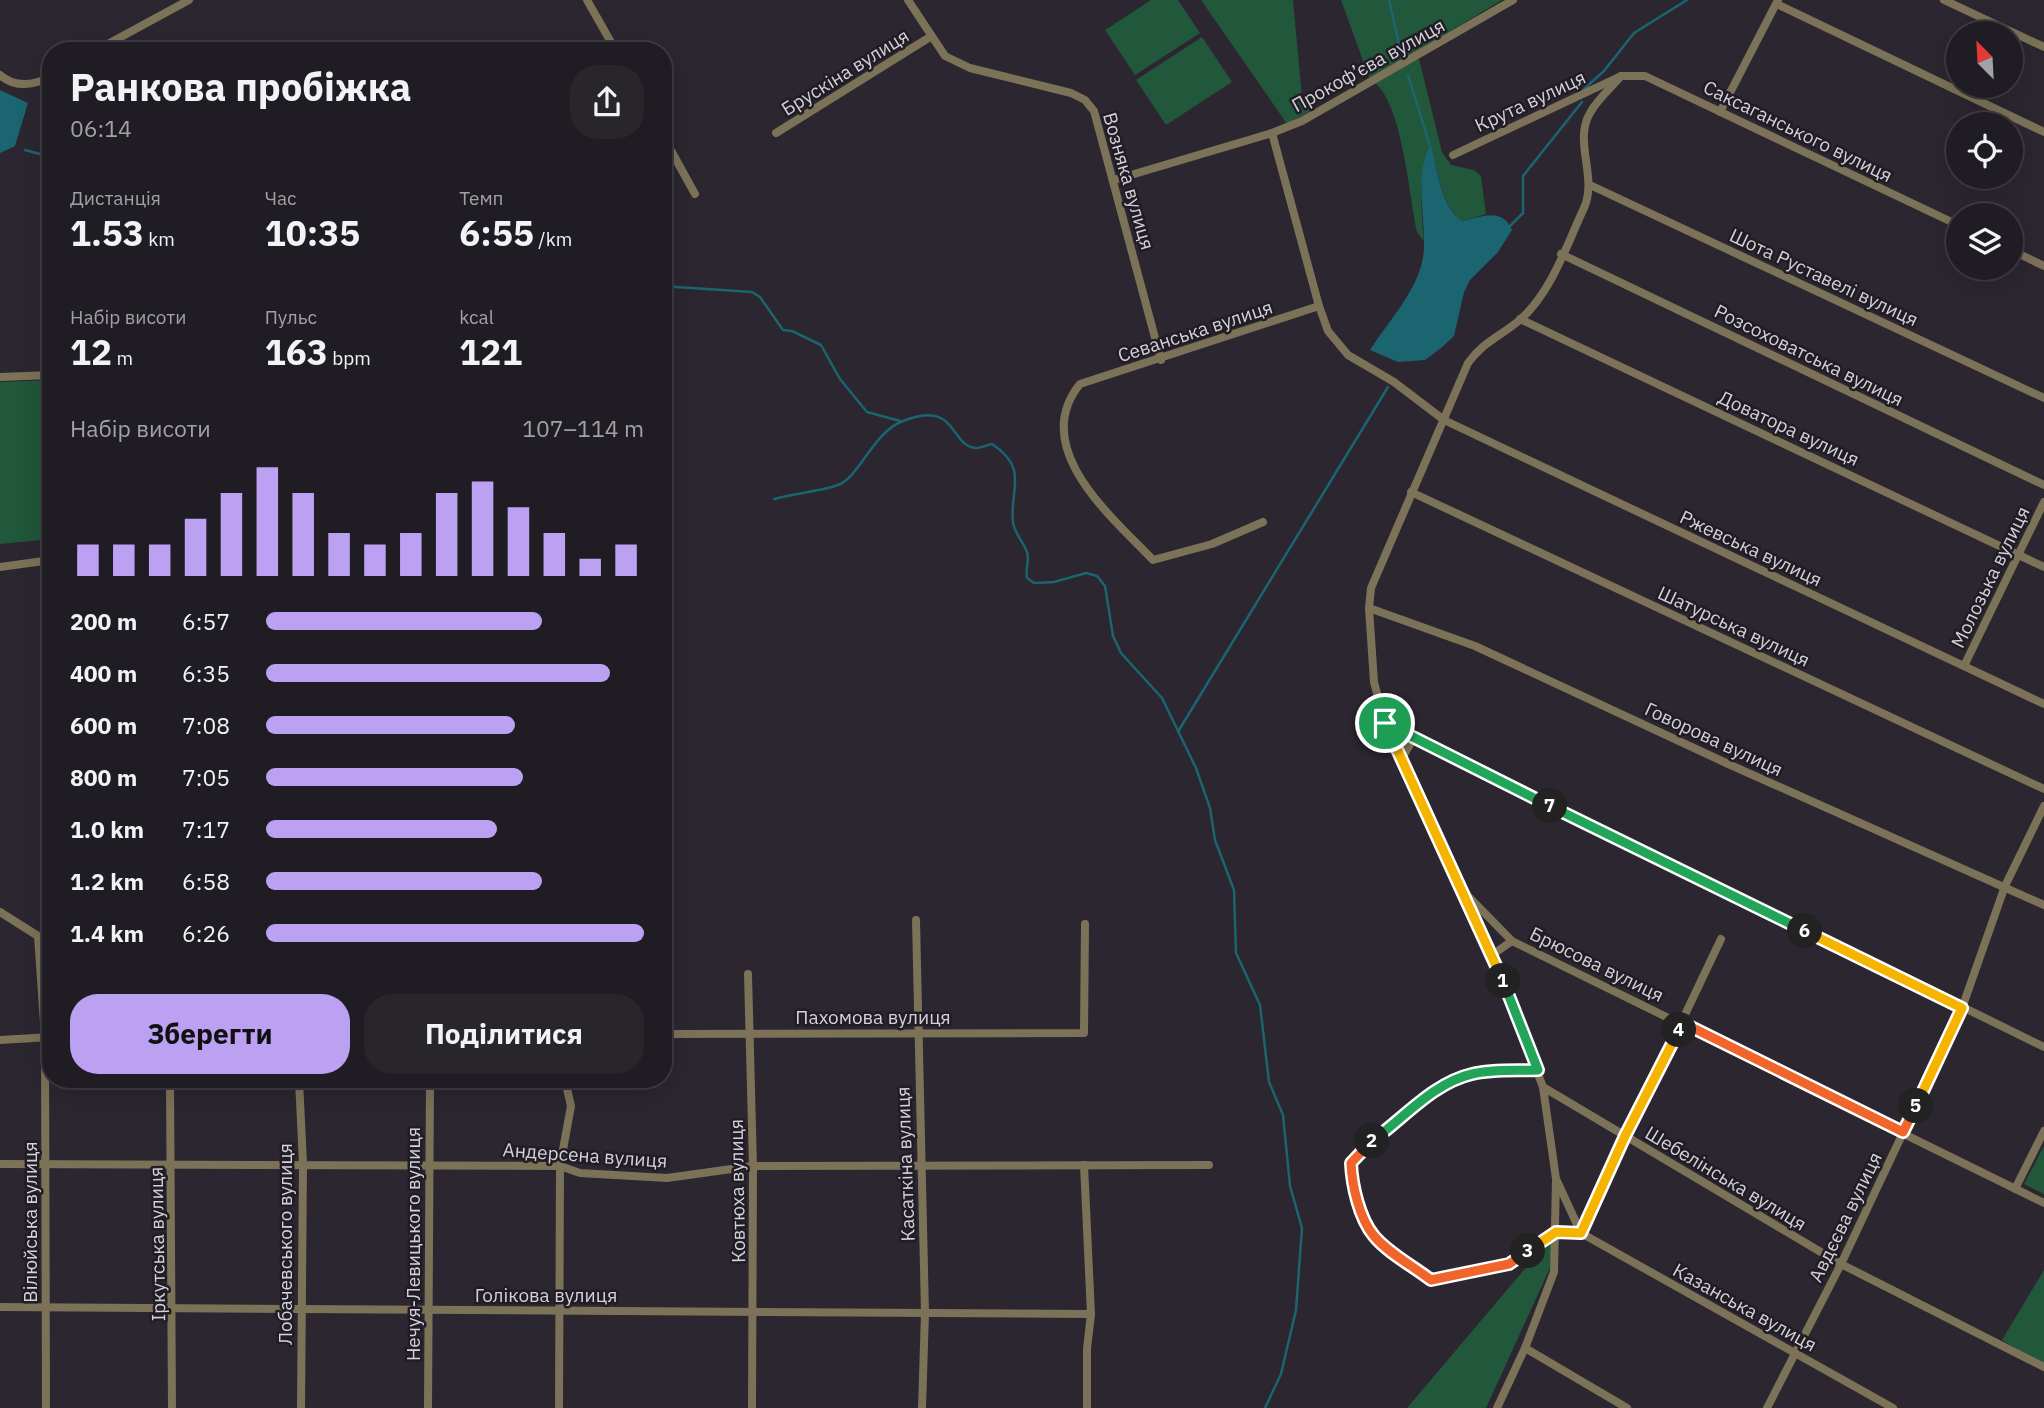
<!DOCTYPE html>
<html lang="uk">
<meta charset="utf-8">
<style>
:root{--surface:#201c23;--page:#28252b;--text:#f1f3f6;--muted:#a2a1a6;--line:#3d3a41;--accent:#bca0f2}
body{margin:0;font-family:"IBM Plex Sans",sans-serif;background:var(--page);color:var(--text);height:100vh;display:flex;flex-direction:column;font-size:26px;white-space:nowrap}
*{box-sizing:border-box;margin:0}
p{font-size:23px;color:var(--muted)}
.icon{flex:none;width:38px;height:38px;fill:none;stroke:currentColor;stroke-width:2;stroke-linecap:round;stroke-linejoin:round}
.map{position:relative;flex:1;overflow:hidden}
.drawer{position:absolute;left:42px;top:42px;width:630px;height:1046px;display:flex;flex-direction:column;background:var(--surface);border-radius:28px;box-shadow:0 7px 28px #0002,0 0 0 2px var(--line)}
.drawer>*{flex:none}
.needle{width:46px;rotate:336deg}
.fabs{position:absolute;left:1946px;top:21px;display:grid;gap:14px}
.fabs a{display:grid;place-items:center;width:77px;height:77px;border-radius:50%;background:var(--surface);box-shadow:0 7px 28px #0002,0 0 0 2px var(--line);font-size:35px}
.pin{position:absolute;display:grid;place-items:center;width:60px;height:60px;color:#fff;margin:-30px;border:4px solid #fff;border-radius:50%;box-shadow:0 2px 7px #0007}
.km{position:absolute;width:35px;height:35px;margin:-18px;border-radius:50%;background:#222;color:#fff;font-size:19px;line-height:35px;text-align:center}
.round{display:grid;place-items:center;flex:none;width:74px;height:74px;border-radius:28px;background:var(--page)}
.overview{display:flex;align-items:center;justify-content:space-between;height:119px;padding:0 28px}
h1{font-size:38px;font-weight:700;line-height:52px}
.metrics{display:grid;grid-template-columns:repeat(3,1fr);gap:10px;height:119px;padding:7px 28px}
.metrics div{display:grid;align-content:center}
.metrics b{font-size:35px;font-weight:700}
.metrics small{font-size:19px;font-weight:400}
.metrics p{font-size:19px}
.chart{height:196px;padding:14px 28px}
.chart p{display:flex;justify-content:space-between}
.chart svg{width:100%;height:126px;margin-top:7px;stroke:var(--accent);stroke-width:6}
.primary-button{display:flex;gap:14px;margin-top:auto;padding:14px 28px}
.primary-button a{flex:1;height:80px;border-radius:28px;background:var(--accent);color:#111;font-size:28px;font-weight:700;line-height:80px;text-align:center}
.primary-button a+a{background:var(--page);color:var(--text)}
ul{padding:0 28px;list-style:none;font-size:23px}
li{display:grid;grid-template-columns:112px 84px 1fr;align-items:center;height:52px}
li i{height:18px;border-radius:9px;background:var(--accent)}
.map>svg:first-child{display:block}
</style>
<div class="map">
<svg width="2044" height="1408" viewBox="0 0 2044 1408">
<rect width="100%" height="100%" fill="#2b262f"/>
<g fill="#21573a">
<polygon points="1151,0 1178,0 1200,33 1135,75 1105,30"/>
<polygon points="1201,0 1293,0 1302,97 1313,110 1287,124"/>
<path d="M1341,0H1502L1417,51L1442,152L1451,165L1474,170L1481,176L1486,214L1463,221C1442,209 1437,169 1431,146C1417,161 1422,221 1424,241L1417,232C1409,196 1402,95 1370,80Z"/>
<polygon points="1202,37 1232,82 1166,125 1136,80"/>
<polygon points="51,380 51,539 0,544 0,382"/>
<polygon points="2044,1146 2044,1194 2024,1184"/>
<polygon points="1556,1232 1550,1268 1486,1408 1407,1408"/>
<polygon points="2044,1270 2044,1366 2002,1340"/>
</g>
<g fill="#1b6571">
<polygon points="0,90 28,103 15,146 0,153"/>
<path d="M1431,145C1437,168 1441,209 1463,221C1482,217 1502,207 1512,230L1498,252L1470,280L1464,292L1454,336L1441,348L1425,360L1398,362L1370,350C1388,322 1418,290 1423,257C1428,226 1412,172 1431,145Z"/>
</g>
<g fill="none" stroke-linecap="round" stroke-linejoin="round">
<g stroke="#1b6571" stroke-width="2.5">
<polyline points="1389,0 1402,57"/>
<polyline points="1408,75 1431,149"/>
<polyline points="1584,89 1604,71 1634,33 1687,0"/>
<polyline points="25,150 51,157"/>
<polyline points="1510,226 1523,213 1523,176 1582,102"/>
<polyline points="663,283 676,287 752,292 760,297 783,330 792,331 821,345 840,379 867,412 900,421"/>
<path d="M774,499C795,493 818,492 838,485C859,478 873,432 903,421C958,399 949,446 976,448C980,448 987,445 992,444C1030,469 1009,490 1013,522C1014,533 1023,541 1027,552C1030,561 1025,568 1027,578L1034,583L1054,582L1086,573L1097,576L1105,586L1113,636L1121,653L1162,698L1196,768L1210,808L1215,840L1234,890L1236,953L1260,1005L1269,1082L1283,1115L1290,1186L1302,1228L1296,1310L1281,1374L1265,1408"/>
<polyline points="1179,730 1388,387"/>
</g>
<g stroke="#7c7258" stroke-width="8">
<polyline points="587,0 616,51"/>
<polyline points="908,0 945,56 970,68 1071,93 1085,100 1094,111 1161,360"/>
<polyline points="1944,0 2044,47"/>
<polyline points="1777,4 2044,132"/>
<polyline points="95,51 189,0"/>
<path d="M0,75C15,88 34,85 51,77"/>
<polyline points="1720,112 1778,0"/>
<polyline points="776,133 930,37"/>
<polyline points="1272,133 1319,306 1328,331 1348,355 1394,382 1444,420 2044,704"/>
<polyline points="663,136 695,194"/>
<polyline points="1453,155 1621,76 1645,76 1958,225"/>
<polyline points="1114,180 1272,133 1302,121 1513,0"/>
<polyline points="1590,185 2044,398"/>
<polyline points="2011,250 2044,266"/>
<polyline points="1561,254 2044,485"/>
<polyline points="1520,319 2044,567"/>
<polyline points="0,377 51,375"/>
<polyline points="1411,492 2044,789"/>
<path d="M1263,522L1212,544L1153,560C1113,518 1028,448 1080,384L1319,306"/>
<polyline points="0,567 51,560"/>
<polyline points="1369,608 1475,646 1726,763 2044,905"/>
<polyline points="1964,666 2044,502"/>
<polyline points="1385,723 2044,1047"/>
<polyline points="1401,760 1413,739"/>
<polyline points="1466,894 1512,941 2044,1203"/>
<polyline points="0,912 38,936 45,1037 46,1408"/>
<polyline points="916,920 925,1313 922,1408"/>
<polyline points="1492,955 1512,941"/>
<polyline points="748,974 753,1166 752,1408"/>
<polyline points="663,1034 1084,1033 1085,924"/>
<polyline points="0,1040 51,1037"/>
<path d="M1538,1070C1517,1071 1493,1069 1473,1074C1437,1082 1376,1135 1351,1163L1352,1181L1373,1235L1431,1280L1509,1264L1556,1232"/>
<polyline points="170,1080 172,1408"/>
<polyline points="299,1080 303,1163 301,1408"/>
<polyline points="1543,1087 1841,1264 2044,1367"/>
<polyline points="0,1164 560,1166 580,1173 667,1178 753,1166 1209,1165"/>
<polyline points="1084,1165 1091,1314 1087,1349 1087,1408"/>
<polyline points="1557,1181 1581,1233"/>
<polyline points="2015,1189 2044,1131"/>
<polyline points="1556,1232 1581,1233 1893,1408"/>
<polyline points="1581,1233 1721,939"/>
<polyline points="0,1307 1091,1314"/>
<polyline points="1525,1348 1627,1408"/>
<polyline points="428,1408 430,1080"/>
<polyline points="559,1408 560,1166 571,1106 565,1080"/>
<path d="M1497,1408L1525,1348L1554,1272L1556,1179L1543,1087L1492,955L1385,723L1374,682L1369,608L1371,588L1468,363C1484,341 1501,336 1521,319C1552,291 1567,244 1584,208C1598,177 1573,142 1590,113C1597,100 1611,88 1621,76"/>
<polyline points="1767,1408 1841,1264 1962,1008 2005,886 2044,806"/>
</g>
</g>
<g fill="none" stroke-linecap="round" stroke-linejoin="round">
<g stroke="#fff" stroke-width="14">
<polyline id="split-1" points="1385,723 1503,981"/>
</g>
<g stroke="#fff" stroke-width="14">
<path id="split-2" d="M1372,1141C1404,1118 1433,1083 1472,1074C1493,1069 1516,1071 1538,1070L1503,981"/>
</g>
<g stroke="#fff" stroke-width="14">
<path id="split-3" d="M1372,1141L1351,1163C1352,1185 1359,1218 1374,1236C1388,1253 1413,1266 1431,1280L1509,1264L1528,1251"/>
</g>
<g stroke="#fff" stroke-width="14">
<polyline id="split-4" points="1528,1251 1556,1232 1581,1233 1625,1136 1679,1030"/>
</g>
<g stroke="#fff" stroke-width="14">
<polyline id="split-5" points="1679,1030 1683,1023 1903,1132 1916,1106"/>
</g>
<g stroke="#fff" stroke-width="14">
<polyline id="split-6" points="1805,931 1962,1008 1916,1106"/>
</g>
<g stroke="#fff" stroke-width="14">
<polyline id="split-7" points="1550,806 1805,931"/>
</g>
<g stroke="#fff" stroke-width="14">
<polyline id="split-8" points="1385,723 1550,806"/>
</g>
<use href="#split-1" stroke="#f5b400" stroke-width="9"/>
<use href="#split-2" stroke="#22a559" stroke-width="9"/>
<use href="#split-3" stroke="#f0652b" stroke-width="9"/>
<use href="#split-4" stroke="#f5b400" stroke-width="9"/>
<use href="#split-5" stroke="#f0652b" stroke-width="9"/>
<use href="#split-6" stroke="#f5b400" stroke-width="9"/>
<use href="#split-7" stroke="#22a559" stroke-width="9"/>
<use href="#split-8" stroke="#22a559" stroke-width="9"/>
</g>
<g text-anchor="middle" stroke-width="5" stroke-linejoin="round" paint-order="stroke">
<g font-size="19" fill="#d4d1d7" stroke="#211c25">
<text transform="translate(1368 65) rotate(-29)" y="7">Прокоф’єва вулиця</text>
<text transform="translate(845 72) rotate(-32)" y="7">Брускіна вулиця</text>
<text transform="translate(1530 101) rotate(-25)" y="7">Крута вулиця</text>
<text transform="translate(1798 131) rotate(26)" y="7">Саксаганського вулиця</text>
<text transform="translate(1129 181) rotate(74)" y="7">Возняка вулиця</text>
<text transform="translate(1824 277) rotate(25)" y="7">Шота Руставелі вулиця</text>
<text transform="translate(1195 331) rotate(-18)" y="7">Севанська вулиця</text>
<text transform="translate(1809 355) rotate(26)" y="7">Розсоховатська вулиця</text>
<text transform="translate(1789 428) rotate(25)" y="7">Доватора вулиця</text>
<text transform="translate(1751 548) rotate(25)" y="7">Ржевська вулиця</text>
<text transform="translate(1990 577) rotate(-64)" y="7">Молозька вулиця</text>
<text transform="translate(1734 626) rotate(25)" y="7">Шатурська вулиця</text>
<text transform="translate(1714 739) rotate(25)" y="7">Говорова вулиця</text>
<text transform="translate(1597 964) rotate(26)" y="7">Брюсова вулиця</text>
<text x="873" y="1024">Пахомова вулиця</text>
<text transform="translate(585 1155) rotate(4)" y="7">Андерсена вулиця</text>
<text transform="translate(905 1164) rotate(-92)" y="7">Касаткіна вулиця</text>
<text transform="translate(1726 1178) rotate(31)" y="7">Шебелінська вулиця</text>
<text transform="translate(737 1191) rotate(-91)" y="7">Ковтюха вулиця</text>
<text transform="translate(1845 1217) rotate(-64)" y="7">Авдєєва вулиця</text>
<text transform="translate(30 1222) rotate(-90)" y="7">Вілюйська вулиця</text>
<text transform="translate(157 1244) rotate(-91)" y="7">Іркутська вулиця</text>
<text transform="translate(285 1244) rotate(-90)" y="7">Лобачевського вулиця</text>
<text transform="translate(413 1244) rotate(-90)" y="7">Нечуя-Левицького вулиця</text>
<text x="546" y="1302">Голікова вулиця</text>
<text transform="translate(1745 1307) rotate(29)" y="7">Казанська вулиця</text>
</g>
</g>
</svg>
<div class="fabs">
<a><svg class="needle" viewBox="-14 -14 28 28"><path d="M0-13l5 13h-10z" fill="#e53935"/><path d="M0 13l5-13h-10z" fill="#a2a1a6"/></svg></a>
<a><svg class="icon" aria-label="locate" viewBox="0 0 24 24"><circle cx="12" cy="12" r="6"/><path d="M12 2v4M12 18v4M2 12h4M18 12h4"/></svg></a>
<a><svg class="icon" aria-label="layers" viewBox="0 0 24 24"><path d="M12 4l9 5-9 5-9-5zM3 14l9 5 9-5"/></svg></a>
</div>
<div class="pin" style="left:1385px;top:723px;background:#1e9e55"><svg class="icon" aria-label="arrive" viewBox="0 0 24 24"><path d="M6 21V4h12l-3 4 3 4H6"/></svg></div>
<b class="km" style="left:1503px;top:981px">1</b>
<b class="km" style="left:1372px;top:1141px">2</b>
<b class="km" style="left:1528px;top:1251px">3</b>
<b class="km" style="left:1679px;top:1030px">4</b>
<b class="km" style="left:1916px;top:1106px">5</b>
<b class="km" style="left:1805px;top:931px">6</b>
<b class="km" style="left:1550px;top:806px">7</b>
<section class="drawer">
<div class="overview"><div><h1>Ранкова пробіжка</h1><p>06:14</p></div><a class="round"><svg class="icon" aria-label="share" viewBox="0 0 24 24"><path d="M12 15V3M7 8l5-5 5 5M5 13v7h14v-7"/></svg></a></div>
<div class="metrics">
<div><p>Дистанція</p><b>1.53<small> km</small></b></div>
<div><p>Час</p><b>10:35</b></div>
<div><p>Темп</p><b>6:55<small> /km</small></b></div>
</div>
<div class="metrics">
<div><p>Набір висоти</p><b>12<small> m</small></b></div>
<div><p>Пульс</p><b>163<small> bpm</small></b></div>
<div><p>kcal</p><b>121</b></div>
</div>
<div class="chart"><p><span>Набір висоти</span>107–114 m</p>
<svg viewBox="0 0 160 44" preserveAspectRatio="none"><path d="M5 44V33M15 44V33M25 44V33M35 44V24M45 44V15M55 44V6M65 44V15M75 44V29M85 44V33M95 44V29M105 44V15M115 44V11M125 44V20M135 44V29M145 44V38M155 44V33"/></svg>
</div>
<ul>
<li><b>200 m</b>6:57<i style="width:73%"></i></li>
<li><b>400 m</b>6:35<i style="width:91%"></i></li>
<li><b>600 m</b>7:08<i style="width:66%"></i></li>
<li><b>800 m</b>7:05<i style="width:68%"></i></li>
<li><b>1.0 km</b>7:17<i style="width:61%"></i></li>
<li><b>1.2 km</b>6:58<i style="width:73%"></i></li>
<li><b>1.4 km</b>6:26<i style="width:100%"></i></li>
</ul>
<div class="primary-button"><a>Зберегти</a><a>Поділитися</a></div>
</section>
</div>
